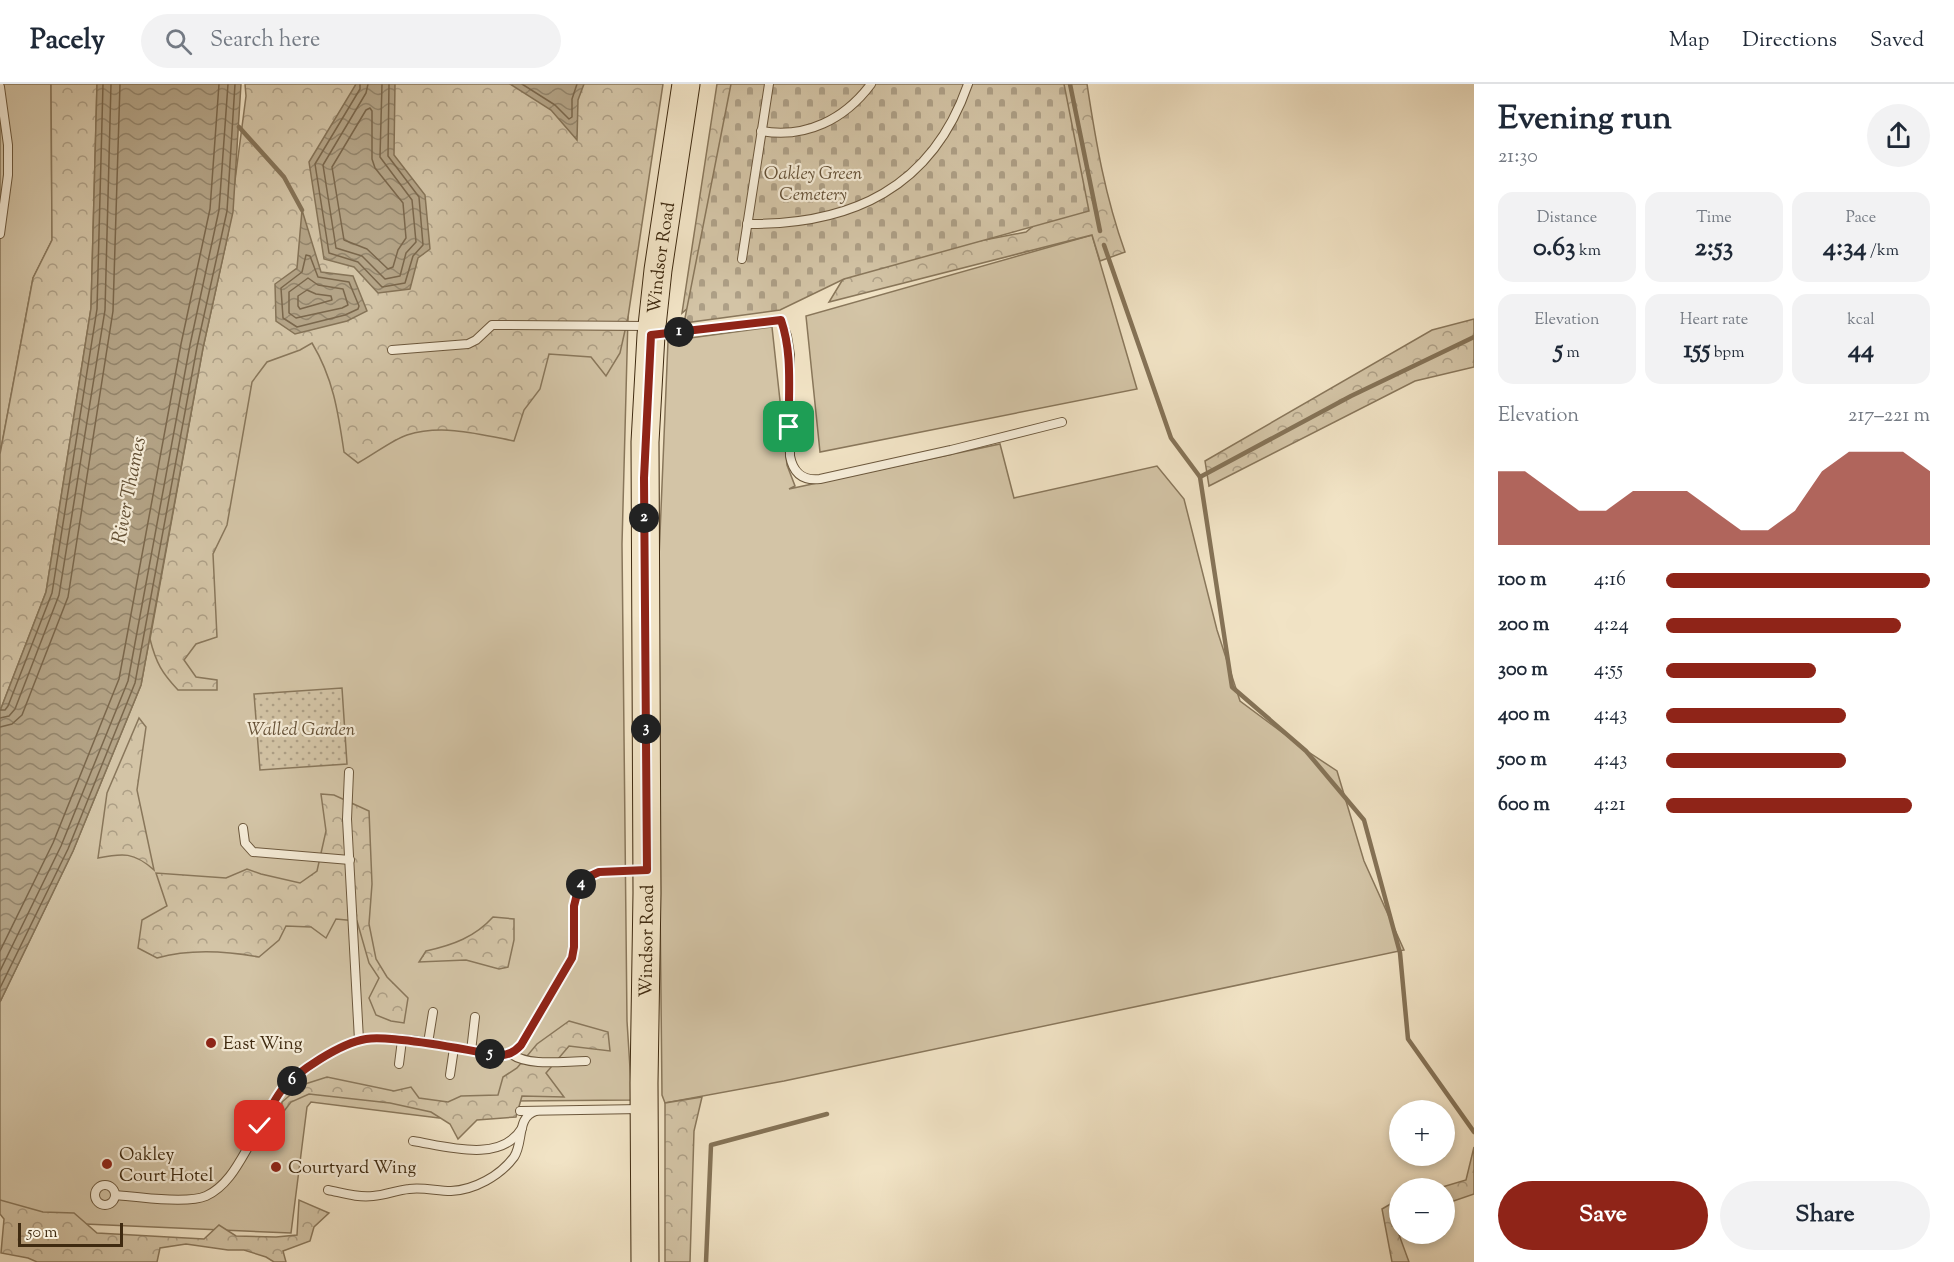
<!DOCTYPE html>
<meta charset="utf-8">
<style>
:root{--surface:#fff;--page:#f2f2f3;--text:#1f2937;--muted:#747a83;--line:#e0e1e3;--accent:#8f2418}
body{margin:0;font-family:"Sorts Mill Goudy",serif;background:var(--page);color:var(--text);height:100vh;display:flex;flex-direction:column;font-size:22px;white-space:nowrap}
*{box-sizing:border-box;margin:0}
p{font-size:20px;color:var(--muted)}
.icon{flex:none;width:33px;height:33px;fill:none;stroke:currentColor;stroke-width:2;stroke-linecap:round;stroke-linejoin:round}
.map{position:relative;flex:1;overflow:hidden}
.details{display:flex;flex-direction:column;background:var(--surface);width:480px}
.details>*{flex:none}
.buttons{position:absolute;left:1389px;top:1016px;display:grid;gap:12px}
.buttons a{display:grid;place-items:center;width:66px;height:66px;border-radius:50%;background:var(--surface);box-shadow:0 3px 9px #0003;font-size:30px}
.scale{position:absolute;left:18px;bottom:15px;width:105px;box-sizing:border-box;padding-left:6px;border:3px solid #3f2a10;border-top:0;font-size:16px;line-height:21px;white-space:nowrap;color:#3f2a10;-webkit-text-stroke:4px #f6edd9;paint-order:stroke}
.pin{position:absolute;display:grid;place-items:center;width:51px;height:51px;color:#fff;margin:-26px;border-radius:12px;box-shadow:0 3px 9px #0006}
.km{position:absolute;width:30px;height:30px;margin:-15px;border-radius:50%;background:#222;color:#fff;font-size:16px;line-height:30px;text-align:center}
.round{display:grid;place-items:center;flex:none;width:63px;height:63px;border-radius:32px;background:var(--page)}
.headline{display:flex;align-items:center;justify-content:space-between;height:102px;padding:0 24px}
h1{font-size:33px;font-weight:700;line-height:45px}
.figures{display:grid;grid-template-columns:repeat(3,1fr);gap:9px;height:102px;padding:6px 24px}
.figures div{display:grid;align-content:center;border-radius:15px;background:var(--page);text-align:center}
.figures b{font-size:26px;font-weight:700}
.figures small{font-size:16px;font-weight:400}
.figures p{font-size:16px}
.chart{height:168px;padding:12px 24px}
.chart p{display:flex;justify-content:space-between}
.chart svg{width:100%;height:108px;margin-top:6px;fill:var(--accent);opacity:.7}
.cta{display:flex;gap:12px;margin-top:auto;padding:12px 24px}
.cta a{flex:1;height:69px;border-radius:36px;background:var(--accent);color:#fff;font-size:24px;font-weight:700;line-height:69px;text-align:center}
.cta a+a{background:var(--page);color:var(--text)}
ul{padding:0 24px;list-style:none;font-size:20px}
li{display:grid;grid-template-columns:96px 72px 1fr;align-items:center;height:45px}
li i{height:15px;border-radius:8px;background:var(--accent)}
header{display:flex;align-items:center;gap:36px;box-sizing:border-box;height:84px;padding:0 30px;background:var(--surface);border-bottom:2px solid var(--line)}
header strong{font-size:28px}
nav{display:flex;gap:33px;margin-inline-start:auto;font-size:21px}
.search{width:420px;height:54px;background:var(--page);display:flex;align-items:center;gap:15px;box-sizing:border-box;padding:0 21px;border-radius:33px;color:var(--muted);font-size:22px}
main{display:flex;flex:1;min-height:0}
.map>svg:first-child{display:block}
</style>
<header>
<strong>Pacely</strong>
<div class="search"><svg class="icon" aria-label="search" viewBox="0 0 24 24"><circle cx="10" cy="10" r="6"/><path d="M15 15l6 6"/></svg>Search here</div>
<nav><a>Map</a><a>Directions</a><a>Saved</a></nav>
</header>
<main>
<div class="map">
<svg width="1474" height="1178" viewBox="0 0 1474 1178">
<defs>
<pattern id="forest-crowns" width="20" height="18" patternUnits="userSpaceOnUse" patternTransform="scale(1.5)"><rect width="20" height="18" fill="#d3c4a6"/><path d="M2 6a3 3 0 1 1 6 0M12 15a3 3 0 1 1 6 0" fill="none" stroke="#ad9f86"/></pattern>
<pattern id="cemetery-stones" width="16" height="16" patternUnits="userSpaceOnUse" patternTransform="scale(1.5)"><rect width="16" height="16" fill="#d3c4a6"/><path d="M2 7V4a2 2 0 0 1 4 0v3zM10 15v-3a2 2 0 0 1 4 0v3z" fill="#ad9f86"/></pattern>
<pattern id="garden-dots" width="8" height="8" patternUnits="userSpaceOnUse" patternTransform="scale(1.5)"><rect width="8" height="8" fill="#d3c4a6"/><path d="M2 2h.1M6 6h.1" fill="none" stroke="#ad9f86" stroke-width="1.8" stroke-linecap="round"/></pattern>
<pattern id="water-waves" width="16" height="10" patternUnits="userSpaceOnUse" patternTransform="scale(1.5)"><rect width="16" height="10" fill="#b4a487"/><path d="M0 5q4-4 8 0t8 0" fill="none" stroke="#94866d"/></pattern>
</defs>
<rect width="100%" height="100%" fill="#f1e3c5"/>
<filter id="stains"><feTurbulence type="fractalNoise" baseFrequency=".00333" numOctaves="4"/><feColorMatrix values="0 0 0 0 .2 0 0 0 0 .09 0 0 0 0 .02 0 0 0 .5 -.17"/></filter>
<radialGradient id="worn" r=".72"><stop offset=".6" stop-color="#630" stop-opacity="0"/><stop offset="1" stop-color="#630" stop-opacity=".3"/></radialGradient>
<g fill="#d3c4a6" stroke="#89775b" stroke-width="1.5">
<polygon points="0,0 51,0 52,156 33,194 0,370"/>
<polygon points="1092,151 1137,305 820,368 806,232"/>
<polygon points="628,233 622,460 627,937 632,1016 513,1017 439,1034 311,1018 307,1023 291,1149 39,1138 0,1129 0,918 73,767 141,601 203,264 330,256"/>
<polygon points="772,243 787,381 795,402 789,405 1000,360 1014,414 1157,382 1184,415 1217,546 1240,617 1307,667 1337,687 1364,777 1404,866 784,997 665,1019 662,1011 657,522 668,257"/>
</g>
<g fill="url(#forest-crowns)" stroke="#89775b" stroke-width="1.5">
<polygon points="51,0 97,0 91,224 46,508 0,627 0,370 33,194 52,156"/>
<path d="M245,0H663L628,233L620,269L606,292L591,273L549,270L540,305L524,326L514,357C479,350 442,340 407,351C392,356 373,371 358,379L344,368C338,327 333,294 312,259L300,266L267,278L252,298L227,441L213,470L217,553L196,560L184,576L196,593L217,596V606H178C162,589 156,579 150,555L203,264L228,150L246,12Z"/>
<polygon points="717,0 734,0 709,206 682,229"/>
<path d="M1054,0H1087C1096,59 1105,112 1125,168L1100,177L1092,151L829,218L843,195L943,164L1026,148L1051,127Z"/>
<polygon points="1474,235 1474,283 1415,297 1209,402 1205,377 1432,246"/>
<path d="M139,634L146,643L137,706L154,786C134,768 123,769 98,774L107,709Z"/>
<path d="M321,710L334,711L369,727L372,800L369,840L376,875L387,893L408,914L404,939L391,937L376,931L369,914L379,894L369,879L357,837L336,835L326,854L311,843L286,842L279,856L259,873C226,867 189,865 157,874L138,864L142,836L167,822L156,789L226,794L247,785L261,790L300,799L317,787L326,747Z"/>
<path d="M493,833L514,835V856L508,883L499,885L466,876L419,878L426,867C453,861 475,853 493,833Z"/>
<polygon points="569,937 608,948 610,967 569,962 546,989 564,1013 522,1012 516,1033 477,1036 458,1055 450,1040 431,1028 390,1019 309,1010 291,1018 281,1031 282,1018 302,1001 327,993 394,1007 411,1003 419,1014 448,1018 461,1012 498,1011 503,993 517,984 537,960"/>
<polygon points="702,1013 694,1047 690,1178 665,1178 665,1019"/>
<polygon points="1474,1063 1474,1110 1445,1120 1444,1104 1439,1104 1466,1096"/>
<polygon points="1399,1115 1398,1148 1409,1178 1392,1178 1382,1125"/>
<polygon points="0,1116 43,1128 74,1129 97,1149 204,1155 219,1141 236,1152 276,1153 297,1151 299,1116 329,1129 314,1143 310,1157 283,1167 286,1178 274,1178 266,1173 244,1166 228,1166 186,1160 160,1164 157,1178 37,1178 28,1174 1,1169 4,1135 0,1130"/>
</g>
<polygon fill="url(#cemetery-stones)" stroke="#89775b" stroke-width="1.5" points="731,0 1064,0 1089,127 844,195 780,226 684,239"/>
<polygon fill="url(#garden-dots)" stroke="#89775b" stroke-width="1.5" points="342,604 347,680 260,686 254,610"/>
<g fill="url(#water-waves)" stroke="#857357" stroke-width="1.5">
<polygon points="97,0 241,0 233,128 203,264 141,601 73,767 0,918 0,627 46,508 91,224"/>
<polygon points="356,0 395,0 394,71 425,111 430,165 418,174 410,205 378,209 354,183 324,175 309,78"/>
<polygon points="510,0 584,0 578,16 577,56 551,26"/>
<polygon points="302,126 321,188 353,192 367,227 347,237 295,250 276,237 275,200 297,184"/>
</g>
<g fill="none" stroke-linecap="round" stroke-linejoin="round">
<g stroke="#7a674c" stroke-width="1.5">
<polyline points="360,0 360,5 315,80 329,169 358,178 382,203 405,199 413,172 423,161 419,113 388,72 389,0"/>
<polyline points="368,0 366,9 323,81 336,164 362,172 385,195 400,192 406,169 416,158 412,116 380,73 382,0"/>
<polyline points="522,0 555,21 569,35 572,33 572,15 577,0"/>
<polygon points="370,24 372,27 372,75 375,84 403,119 406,154 398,166 393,183 388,185 367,165 344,156 332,83 366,26"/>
<polygon points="306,171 310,172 318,193 349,198 359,222 358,225 345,231 297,243 283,234 281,204 302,188"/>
<polygon points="308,194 318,201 343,205 348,221 342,224 296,234 289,229 289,208"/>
<polygon points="307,206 316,210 331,212 332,216 300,225 298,222 298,212"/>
<polyline points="0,626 5,626 8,622 52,509 97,225 103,0"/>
<polyline points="0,634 9,632 15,625 59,511 105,226 111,0"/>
<polyline points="0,643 12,640 22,631 68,513 113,227 120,0"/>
<polyline points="0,867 53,759 119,595 181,260 210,125 219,0"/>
<polyline points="0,887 61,762 128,597 190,261 219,126 228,0"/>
<polyline points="0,904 68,765 135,599 197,263 227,127 235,0"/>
</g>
<g stroke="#857357" stroke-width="4.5">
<polyline points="1070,0 1100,147"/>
<polyline points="239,43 284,93 302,126"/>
<polyline points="1104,161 1171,354 1200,393 1351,312 1474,253"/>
<polyline points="1200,393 1232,603 1306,667 1364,736 1400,869 1408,955 1474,1048"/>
<polyline points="706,1178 711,1061 827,1030"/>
</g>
<g stroke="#6c583d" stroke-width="10">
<g id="lane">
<polyline points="0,3 8,61 8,91 0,150"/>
<path d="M761,47C806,55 845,35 871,0"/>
<path d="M747,140C852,141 932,104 968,0"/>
<polyline points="742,175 769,0"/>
<path d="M655,251L781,236L787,252L790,271V372C793,388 802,397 820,395L951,366L1062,338"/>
<polyline points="392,266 468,260 476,256 492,241 648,242"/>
<polyline points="349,688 347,735 359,956"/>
<polyline points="243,744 245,759 253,768 350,776"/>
<polyline points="428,959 433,928"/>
<polyline points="471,967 475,933"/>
<path d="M511,970C530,983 564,977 586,977"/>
<polyline points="399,980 402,956"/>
<polyline points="450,991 454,964"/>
<polyline points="520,1027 641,1025"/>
<path d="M413,1057C445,1062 501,1080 522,1044"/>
<circle cx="105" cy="1111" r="10"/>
<path d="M328,1106C343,1109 358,1114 373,1112C386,1111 397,1106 409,1105C423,1103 437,1107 451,1107C474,1106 500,1092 514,1073C524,1058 516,1033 536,1027"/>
<path d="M116,1111C137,1113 188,1120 206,1112C230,1101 241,1074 254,1053C263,1037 271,1020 282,1006C298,987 341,958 366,955C401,950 462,965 497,971C507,972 514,969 521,961L572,874L574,863V822L579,802L588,793L599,788L643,786"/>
</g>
</g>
<g stroke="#3f2a10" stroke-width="29">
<g id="primary">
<path id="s1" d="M645,1178L644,999L647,809L645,358L651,251L658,186L686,0"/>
</g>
</g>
<use href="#lane" stroke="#f6edd9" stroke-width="8"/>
<use href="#primary" stroke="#f1e3c5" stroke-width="27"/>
</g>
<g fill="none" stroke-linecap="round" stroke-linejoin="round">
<g stroke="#fff" stroke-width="12">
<path id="route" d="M260,1042C267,1031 273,1018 281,1007C297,987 341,959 366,955C378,953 390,955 402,956C434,959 466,966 497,971C507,972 514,969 521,961L572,874L574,863V822L579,802L588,793L599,788L647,786L644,394L651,251L781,236C793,271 788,306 789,343"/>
</g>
<use href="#route" stroke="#8f2418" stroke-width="8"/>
</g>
<g fill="#8f2418" stroke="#f6edd9" stroke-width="2">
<circle cx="211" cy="959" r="6"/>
<circle cx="107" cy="1080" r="6"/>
<circle cx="276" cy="1083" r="6"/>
</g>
<g text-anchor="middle" stroke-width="4.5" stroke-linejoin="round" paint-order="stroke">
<g font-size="18" font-style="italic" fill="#645036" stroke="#f6edd9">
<text x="813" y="95">Oakley Green<tspan x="813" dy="21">Cemetery</tspan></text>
<text x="301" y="651">Walled Garden</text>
</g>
<g font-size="18" fill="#3f2a10" stroke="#f6edd9">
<text dy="6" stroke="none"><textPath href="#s1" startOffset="1005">Windsor Road</textPath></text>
<text dy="6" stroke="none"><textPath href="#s1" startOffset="321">Windsor Road</textPath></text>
</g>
<g font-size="18" fill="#3f2a10" stroke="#f6edd9" text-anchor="start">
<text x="223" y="965">East Wing</text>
<text x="119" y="1076">Oakley<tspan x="119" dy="21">Court Hotel</tspan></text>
<text x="288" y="1089">Courtyard Wing</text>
</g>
<g font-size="20" font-style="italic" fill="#624f34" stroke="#f6edd9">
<text transform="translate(128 406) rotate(-79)" y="7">River Thames</text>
</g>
</g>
<rect width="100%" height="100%" filter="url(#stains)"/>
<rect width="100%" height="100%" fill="url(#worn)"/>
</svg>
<div class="buttons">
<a>+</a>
<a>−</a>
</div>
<div class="scale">50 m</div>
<div class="pin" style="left:789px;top:343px;background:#1e9e55"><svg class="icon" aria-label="arrive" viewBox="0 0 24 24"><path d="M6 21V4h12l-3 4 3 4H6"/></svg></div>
<div class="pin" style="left:260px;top:1042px;background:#d93025"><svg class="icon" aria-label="check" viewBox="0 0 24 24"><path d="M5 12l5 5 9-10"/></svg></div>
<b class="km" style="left:679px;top:248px">1</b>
<b class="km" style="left:644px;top:434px">2</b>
<b class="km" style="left:646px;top:645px">3</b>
<b class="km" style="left:581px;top:800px">4</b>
<b class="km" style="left:490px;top:970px">5</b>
<b class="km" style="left:292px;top:997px">6</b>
</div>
<section class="details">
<div class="headline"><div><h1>Evening run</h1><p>21:30</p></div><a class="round"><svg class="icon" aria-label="share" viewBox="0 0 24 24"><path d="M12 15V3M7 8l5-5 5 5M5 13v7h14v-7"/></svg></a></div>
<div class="figures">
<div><p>Distance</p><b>0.63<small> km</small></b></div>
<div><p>Time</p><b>2:53</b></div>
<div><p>Pace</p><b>4:34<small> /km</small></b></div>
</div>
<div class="figures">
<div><p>Elevation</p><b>5<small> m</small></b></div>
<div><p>Heart rate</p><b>155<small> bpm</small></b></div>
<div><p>kcal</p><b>44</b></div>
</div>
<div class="chart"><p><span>Elevation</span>217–221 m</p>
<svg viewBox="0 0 160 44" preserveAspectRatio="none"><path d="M0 44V14L10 14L20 22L30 30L40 30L50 22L60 22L70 22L80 30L90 38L100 38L110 30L120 14L130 6L140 6L150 6L160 14V44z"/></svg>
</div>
<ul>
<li><b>100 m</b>4:16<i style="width:100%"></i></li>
<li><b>200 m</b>4:24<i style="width:89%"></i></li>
<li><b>300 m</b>4:55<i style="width:57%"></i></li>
<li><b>400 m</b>4:43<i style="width:68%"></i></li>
<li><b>500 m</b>4:43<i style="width:68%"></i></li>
<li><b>600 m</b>4:21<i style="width:93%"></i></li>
</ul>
<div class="cta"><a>Save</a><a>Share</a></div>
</section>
</main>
